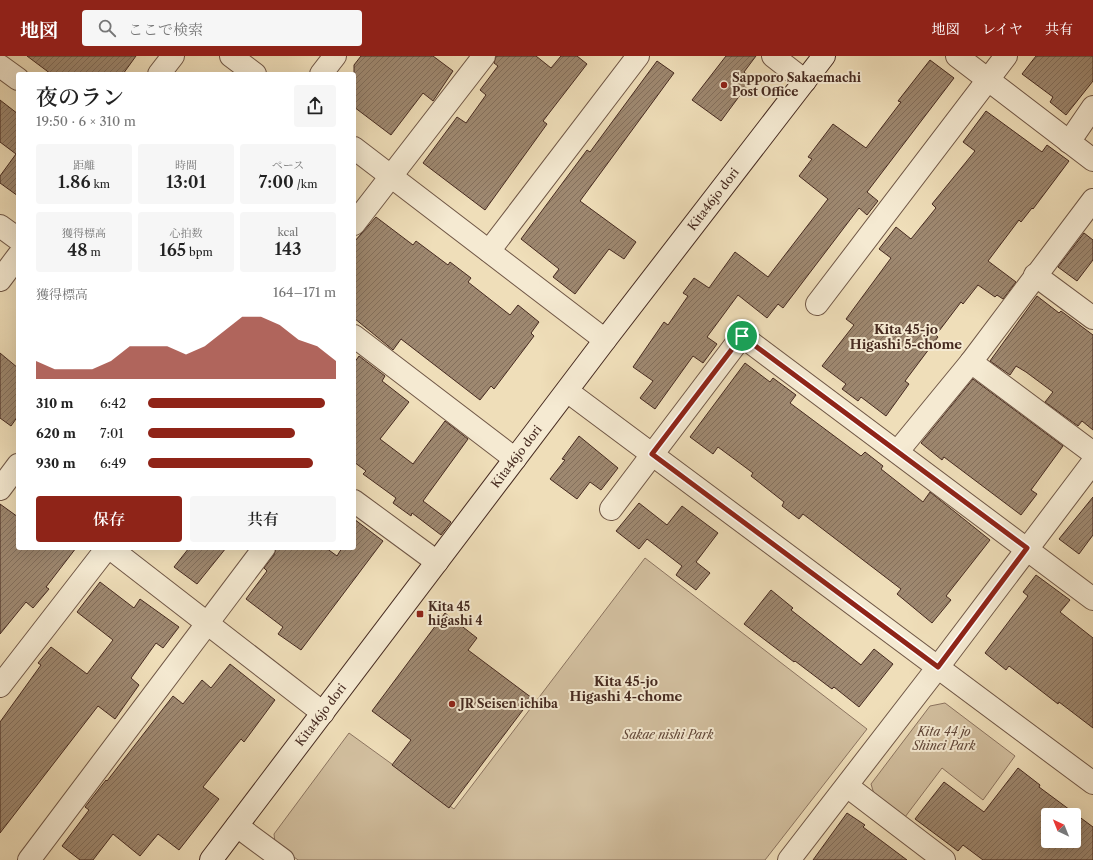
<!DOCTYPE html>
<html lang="ja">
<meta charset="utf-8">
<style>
:root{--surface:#fff;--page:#f6f6f6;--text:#222;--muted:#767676;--accent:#8f2418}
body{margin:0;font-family:"Libre Caslon Text","Noto Serif JP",serif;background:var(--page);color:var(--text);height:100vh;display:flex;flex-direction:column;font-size:15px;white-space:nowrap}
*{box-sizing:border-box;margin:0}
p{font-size:13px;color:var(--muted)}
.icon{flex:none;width:22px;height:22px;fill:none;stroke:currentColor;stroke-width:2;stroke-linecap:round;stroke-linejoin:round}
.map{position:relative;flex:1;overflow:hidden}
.details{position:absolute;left:16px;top:16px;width:340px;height:478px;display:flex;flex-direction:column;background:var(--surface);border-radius:4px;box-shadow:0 4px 16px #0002}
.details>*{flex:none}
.needle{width:26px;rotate:317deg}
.buttons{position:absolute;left:1041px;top:752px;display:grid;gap:8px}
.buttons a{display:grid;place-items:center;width:40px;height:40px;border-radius:4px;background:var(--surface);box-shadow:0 4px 16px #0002;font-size:20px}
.pin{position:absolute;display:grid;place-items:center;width:34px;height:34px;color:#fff;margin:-17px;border:2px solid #fff;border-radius:50%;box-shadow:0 1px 4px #0007}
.round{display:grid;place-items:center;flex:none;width:42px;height:42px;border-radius:4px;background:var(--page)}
.headline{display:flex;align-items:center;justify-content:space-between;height:68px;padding:0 20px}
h1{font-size:22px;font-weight:600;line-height:30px}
.stats{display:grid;grid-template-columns:repeat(3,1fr);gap:6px;height:68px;padding:4px 20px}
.stats div{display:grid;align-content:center;border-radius:4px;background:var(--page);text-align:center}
.stats b{font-size:17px;font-weight:600}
.stats small{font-size:11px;font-weight:400}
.stats p{font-size:11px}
.chart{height:112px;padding:8px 20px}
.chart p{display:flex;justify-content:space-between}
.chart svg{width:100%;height:72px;margin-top:4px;fill:var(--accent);opacity:.7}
.button{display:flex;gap:8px;margin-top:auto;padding:8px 20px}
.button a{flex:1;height:46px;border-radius:4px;background:var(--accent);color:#fff;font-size:16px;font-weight:600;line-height:46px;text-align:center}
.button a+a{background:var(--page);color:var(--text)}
ul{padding:0 20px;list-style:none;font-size:13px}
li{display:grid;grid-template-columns:64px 48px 1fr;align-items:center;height:30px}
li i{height:10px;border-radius:5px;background:var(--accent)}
header{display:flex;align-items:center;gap:24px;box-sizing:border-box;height:56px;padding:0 20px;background:var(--accent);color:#fff}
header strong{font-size:19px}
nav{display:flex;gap:22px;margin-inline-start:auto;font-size:14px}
.search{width:280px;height:36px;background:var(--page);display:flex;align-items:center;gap:10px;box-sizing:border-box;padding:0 14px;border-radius:4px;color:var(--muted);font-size:15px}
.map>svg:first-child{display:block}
</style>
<header>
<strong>地図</strong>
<div class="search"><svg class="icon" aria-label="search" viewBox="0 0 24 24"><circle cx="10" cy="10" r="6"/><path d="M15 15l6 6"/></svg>ここで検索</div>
<nav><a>地図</a><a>レイヤ</a><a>共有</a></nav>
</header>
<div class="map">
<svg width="1093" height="804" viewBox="0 0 1093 804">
<defs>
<pattern id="building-hatch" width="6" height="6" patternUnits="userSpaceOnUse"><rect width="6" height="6" fill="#9e8870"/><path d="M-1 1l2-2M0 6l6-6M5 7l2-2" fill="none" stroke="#836f5c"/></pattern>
</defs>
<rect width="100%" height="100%" fill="#efdeb9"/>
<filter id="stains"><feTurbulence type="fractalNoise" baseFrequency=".005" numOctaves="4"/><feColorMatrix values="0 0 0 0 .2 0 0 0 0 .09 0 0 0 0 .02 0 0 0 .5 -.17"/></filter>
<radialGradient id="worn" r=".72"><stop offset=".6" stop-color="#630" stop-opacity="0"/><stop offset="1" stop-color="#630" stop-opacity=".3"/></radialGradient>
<g fill="#d2bf9f" stroke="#8c7460">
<polygon points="645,502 867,673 765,804 298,804 275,787 274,778 349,677 454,753"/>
<polygon points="945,647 1015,700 983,744 942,712 905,761 874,738 871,728 930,650"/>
</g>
<g fill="url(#building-hatch)" stroke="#462a20" fill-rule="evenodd">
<polygon points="27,0 136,0 123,18 51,18"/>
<polygon points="361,0 433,0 453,15 433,45 423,37 391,79 354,51 354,9"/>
<polygon points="496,0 536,0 551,12 561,0 577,0 587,8 543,65 547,68 485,154 423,107 457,61 466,67 486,39 480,34 498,10 494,7"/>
<polygon points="726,0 756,0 744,16 752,23 721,65 692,44"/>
<polygon points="1036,0 1093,0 1093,25 1066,59 1050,46 1053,41 1022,18"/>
<polygon points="930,4 954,22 867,136 878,145 867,159 859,152 783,252 778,248 767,262 738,239 707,281 717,288 703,307 693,300 655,353 640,342 653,325 633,311 664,266 668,269 688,240 683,237 694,222 709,232 735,196 768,221 828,143 799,120 812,103 808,101 833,68 866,92 901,46 898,45"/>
<polygon points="657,5 674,17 580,145 636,186 624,203 609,193 575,238 553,221 559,213 521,183 587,94 590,96"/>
<polygon points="0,44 18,58 18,140 0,127 0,120 16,98 0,86"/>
<polygon points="986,55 1042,96 1047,89 1069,105 1033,153 1032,152 1021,166 1019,164 988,205 1016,226 1003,243 997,239 995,241 978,229 963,248 961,246 936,279 938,281 905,325 909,328 886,360 861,341 858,345 842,333 846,328 822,310 854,269 846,263 891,202 879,193 896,171 911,183 936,152 932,148 975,95 963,86"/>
<polygon points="376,161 413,189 416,185 448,209 450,206 471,222 468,226 510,259 518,249 539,266 531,277 534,280 494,333 491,330 480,344 401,283 393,294 354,262 354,186"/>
<polygon points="1084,177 1093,184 1093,204 1077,225 1058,211"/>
<polygon points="1037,240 1059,257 1061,255 1093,279 1093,374 1082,365 1078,370 1045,346 1053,336 1026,316 1016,310 1010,319 990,305"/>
<polygon points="0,297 18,312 18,360 11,370 0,362"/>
<polygon points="359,300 385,320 382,325 409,346 380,383 413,408 445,365 468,383 423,445 451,466 441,479 412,457 411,460 393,447 396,442 363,418 366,415 354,406 354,307"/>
<polygon points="745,307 770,326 773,322 796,339 790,347 861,400 865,396 883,410 881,413 923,446 930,436 990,484 946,540 951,544 932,567 897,538 901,533 803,458 799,463 782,450 784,446 751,420 753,417 718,391 713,398 690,381"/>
<polygon points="973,323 1063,390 1031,434 1037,438 1021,459 944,401 942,404 921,387"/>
<polygon points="579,380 618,412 601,434 590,426 577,443 550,423 565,404 562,403"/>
<polygon points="1093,441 1093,479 1079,498 1059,483"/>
<polygon points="639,447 667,469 682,450 718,477 696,506 710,517 696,534 676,519 682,510 647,483 639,493 616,475"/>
<polygon points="0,448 18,461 18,492 76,492 46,531 49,533 33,552 26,546 0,578"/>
<polygon points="354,463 383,485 301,594 278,578 283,571 246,543 267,515 264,512 274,499 276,492 326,492 337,500 342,492 354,492"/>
<polygon points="189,492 226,492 197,528 174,511"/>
<polygon points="1036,519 1070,544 1060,556 1093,582 1093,672 1059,646 1058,648 1009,610 1006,614 985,597 1028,540 1023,536"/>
<polygon points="100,526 134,552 140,543 179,571 163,592 156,587 131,622 139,629 115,663 98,650 0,777 0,666 41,609 38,607 51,591 87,618 113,584 77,556"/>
<polygon points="771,534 793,552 791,554 861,609 874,593 893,608 859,651 834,631 832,633 795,605 794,606 744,568"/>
<polygon points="445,557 477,582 468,594 532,642 449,752 392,709 411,684 372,655"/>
<polygon points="230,608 275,644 244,686 241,683 203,731 219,743 179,794 158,778 140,800 113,778 93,804 80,804 62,790 89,754 85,751 106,724 107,725 173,640 183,648 202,624 211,632"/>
<path d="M1018,712L1040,729L1039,731L1093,771V804H983L963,789L958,795L915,763L944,726L984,756ZM1048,759H1074V785H1048Z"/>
<polygon points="847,757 865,769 863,771 907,804 813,804"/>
</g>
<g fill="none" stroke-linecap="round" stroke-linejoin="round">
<g stroke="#705746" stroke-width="24">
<g id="street">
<polyline points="231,0 255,18"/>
<polyline points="773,0 805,25"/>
<polyline points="957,0 1093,104"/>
<polyline points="0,10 18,23"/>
<polyline points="159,18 173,0"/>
<polyline points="321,18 335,0"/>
<polyline points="1069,86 1093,51"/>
<polyline points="354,92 605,284"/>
<polyline points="354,168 484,0"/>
<polyline points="0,170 18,183"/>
<polyline points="489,195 638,0"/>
<polyline points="1035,219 1093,262"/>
<polyline points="0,224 18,200"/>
<polyline points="817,248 1006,0"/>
<polyline points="354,280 515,403"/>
<polyline points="971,306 1093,397"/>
<polyline points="567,335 1093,727"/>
<polyline points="898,395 971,306 1093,144"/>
<polyline points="0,433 18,409"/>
<polyline points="354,445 437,506"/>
<polyline points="611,453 742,280 1093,543"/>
<polyline points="110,492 323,657"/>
<polyline points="0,630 107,492"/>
<polyline points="847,730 944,804"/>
<polyline points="237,770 283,804"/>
<polyline points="29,804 264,492"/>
<polyline points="789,804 938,611 1093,406"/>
</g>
</g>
<g stroke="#462a20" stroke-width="24">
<g id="secondary">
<path id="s1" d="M211,804L605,284L824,0"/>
</g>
</g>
<use href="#street" stroke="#f5ead2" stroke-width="22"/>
<use href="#secondary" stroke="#f5ead2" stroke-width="22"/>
</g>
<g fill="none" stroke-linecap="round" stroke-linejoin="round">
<g stroke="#fff" stroke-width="8">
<polygon id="route" points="742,280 1027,492 938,611 652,398"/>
</g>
<use href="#route" stroke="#8f2418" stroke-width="5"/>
</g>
<g fill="#8f2418" stroke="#f5ead2" stroke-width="1.5">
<circle cx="724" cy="29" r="4"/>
<rect x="416" y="554" width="8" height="8" rx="2"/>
<circle cx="452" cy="648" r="4"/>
</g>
<g text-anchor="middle" stroke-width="4" stroke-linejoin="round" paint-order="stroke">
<g font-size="12" font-weight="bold" fill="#462a20" stroke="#f5ead2" text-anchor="start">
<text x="732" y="26">Sapporo Sakaemachi<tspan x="732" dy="14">Post Office</tspan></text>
<text x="428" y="555">Kita 45<tspan x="428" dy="14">higashi 4</tspan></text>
<text x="460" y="652">JR Seisen ichiba</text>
</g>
<g font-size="12" fill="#462a20" stroke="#f5ead2">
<text dy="4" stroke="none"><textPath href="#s1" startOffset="830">Kita46jo dori</textPath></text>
<text dy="4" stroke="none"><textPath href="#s1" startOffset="506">Kita46jo dori</textPath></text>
<text dy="4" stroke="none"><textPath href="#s1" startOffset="182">Kita46jo dori</textPath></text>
</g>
<g font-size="12" font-style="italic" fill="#624839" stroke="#f5ead2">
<text x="944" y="680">Kita 44 jo<tspan x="944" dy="14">Shinei Park</tspan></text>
<text x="668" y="683">Sakae nishi Park</text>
</g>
<g font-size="13" font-weight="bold" fill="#462a20" stroke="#f5ead2">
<text x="906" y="278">Kita 45-jo<tspan x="906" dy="15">Higashi 5-chome</tspan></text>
<text x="626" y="630">Kita 45-jo<tspan x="626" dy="15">Higashi 4-chome</tspan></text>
</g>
</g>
<rect width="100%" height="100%" filter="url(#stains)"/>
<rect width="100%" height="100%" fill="url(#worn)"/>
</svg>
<div class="buttons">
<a><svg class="needle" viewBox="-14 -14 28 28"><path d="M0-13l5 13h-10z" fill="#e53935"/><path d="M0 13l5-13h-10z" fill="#767676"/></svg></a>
</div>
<div class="pin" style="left:742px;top:280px;background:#1e9e55"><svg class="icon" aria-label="arrive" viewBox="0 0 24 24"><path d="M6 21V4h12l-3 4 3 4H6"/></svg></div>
<section class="details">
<div class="headline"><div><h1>夜のラン</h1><p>19:50 · 6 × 310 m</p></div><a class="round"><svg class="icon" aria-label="share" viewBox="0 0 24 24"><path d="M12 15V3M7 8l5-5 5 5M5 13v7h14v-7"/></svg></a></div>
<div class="stats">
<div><p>距離</p><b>1.86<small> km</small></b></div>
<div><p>時間</p><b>13:01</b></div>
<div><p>ペース</p><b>7:00<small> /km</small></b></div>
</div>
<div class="stats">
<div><p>獲得標高</p><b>48<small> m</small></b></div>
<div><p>心拍数</p><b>165<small> bpm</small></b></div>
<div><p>kcal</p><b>143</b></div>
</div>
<div class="chart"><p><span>獲得標高</span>164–171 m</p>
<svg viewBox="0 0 160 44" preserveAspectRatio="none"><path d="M0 44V33L10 38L20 38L30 38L40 33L50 24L60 24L70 24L80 29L90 24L100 15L110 6L120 6L130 11L140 20L150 24L160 33V44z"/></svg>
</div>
<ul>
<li><b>310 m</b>6:42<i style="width:94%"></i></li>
<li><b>620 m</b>7:01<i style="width:78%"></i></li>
<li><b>930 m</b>6:49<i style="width:88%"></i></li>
</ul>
<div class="button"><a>保存</a><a>共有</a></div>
</section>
</div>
